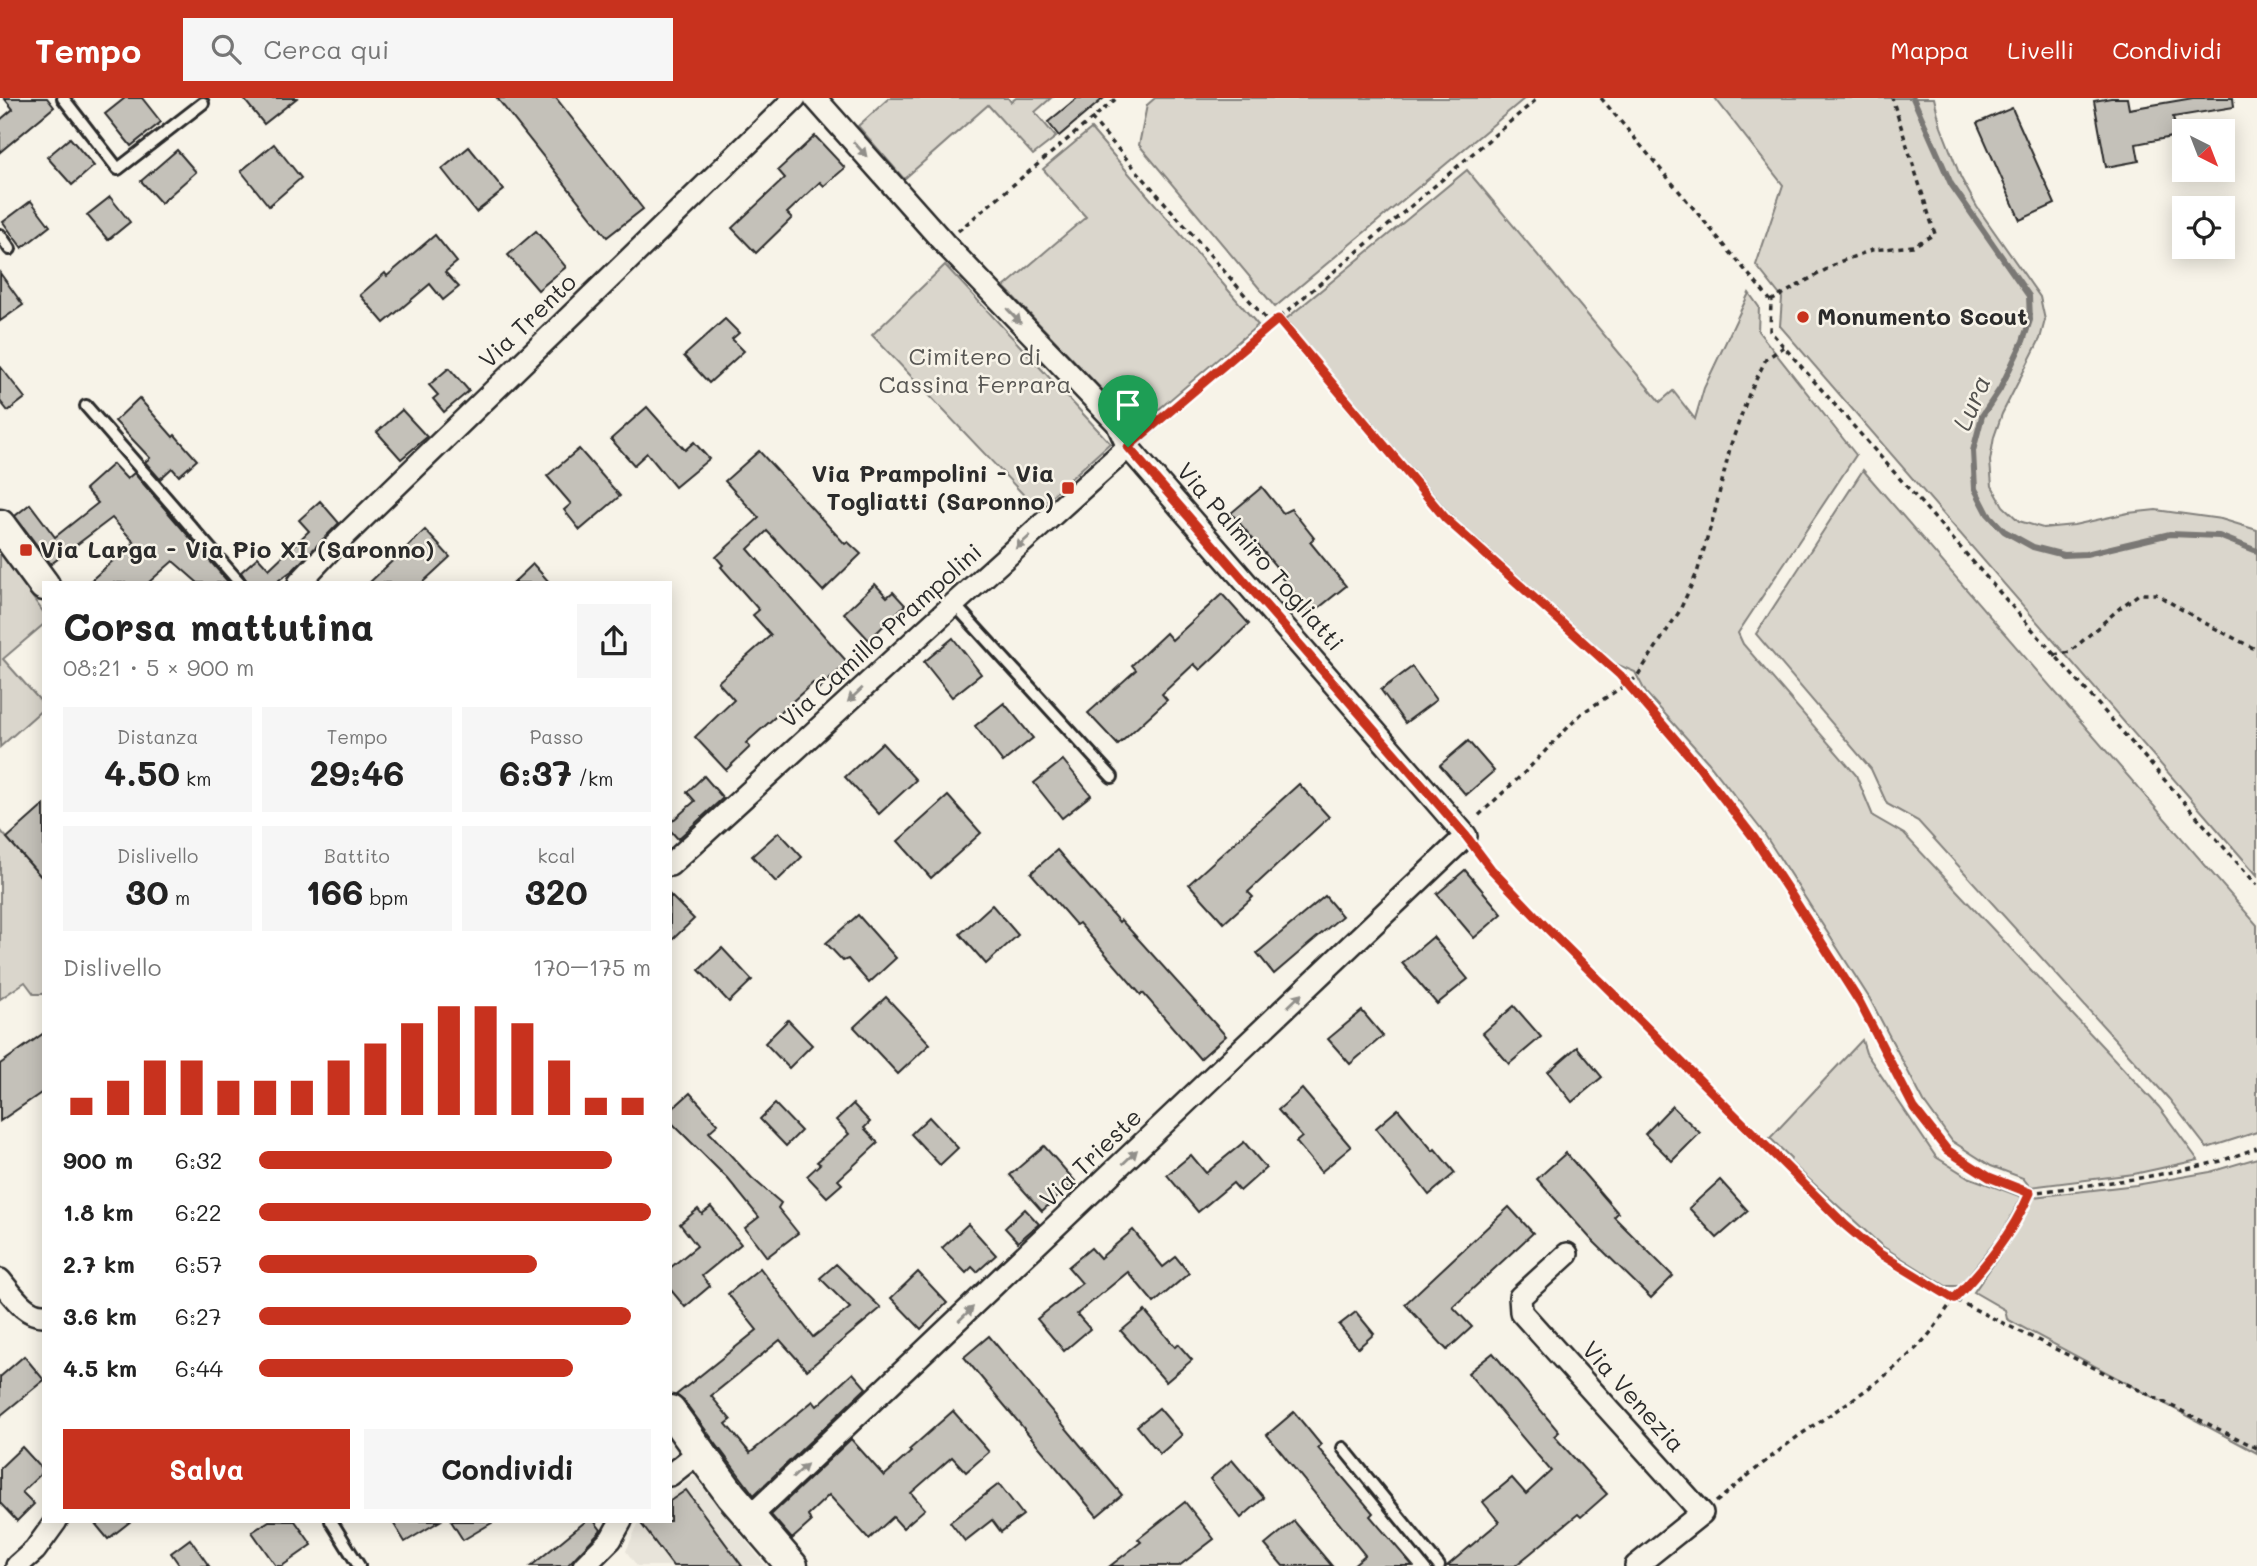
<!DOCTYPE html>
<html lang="it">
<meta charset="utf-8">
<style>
:root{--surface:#fff;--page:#f6f6f6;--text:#222;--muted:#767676;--accent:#c8321e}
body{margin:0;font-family:Mali,sans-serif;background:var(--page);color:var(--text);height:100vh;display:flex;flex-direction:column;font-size:26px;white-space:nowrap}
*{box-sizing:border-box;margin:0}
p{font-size:23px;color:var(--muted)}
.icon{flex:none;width:38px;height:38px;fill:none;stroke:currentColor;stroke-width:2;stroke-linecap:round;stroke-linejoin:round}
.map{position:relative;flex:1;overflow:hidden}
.details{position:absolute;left:42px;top:483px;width:630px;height:942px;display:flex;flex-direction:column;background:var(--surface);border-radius:0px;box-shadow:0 4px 18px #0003}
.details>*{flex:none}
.needle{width:46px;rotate:138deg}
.fabs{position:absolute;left:2172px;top:21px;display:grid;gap:14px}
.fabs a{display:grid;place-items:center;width:63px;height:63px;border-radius:0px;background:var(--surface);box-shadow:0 4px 18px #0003;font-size:35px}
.pin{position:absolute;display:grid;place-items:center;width:60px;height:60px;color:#fff;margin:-72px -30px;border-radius:50% 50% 50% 0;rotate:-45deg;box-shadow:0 0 7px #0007}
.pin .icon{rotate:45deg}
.round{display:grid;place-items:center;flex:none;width:74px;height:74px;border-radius:0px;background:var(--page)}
.overview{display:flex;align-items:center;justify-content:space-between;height:119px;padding:0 21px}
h1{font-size:38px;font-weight:800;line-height:52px}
.stats{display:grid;grid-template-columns:repeat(3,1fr);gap:10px;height:119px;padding:7px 21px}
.stats div{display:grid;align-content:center;border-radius:0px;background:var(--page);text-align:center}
.stats b{font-size:35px;font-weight:800}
.stats small{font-size:19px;font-weight:400}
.stats p{font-size:19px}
.chart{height:196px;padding:14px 21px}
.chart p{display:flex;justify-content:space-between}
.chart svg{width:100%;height:126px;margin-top:7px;stroke:var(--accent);stroke-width:6}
.button{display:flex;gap:14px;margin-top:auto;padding:14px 21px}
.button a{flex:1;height:80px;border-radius:0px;background:var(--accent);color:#fff;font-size:28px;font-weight:800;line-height:80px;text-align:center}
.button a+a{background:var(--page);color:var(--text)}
ul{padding:0 21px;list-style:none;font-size:23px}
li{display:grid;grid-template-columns:112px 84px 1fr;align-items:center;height:52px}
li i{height:18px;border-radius:9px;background:var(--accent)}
header{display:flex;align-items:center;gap:42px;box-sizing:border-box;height:98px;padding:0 35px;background:var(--accent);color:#fff}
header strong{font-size:33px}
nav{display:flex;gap:38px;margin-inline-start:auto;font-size:24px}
.search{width:490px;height:63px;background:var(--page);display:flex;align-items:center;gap:18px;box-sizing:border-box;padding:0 24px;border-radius:0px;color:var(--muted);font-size:26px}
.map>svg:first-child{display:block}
</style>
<header>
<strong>Tempo</strong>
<div class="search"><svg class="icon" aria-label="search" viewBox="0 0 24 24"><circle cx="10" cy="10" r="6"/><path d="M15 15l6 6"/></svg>Cerca qui</div>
<nav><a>Mappa</a><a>Livelli</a><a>Condividi</a></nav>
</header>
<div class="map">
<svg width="2257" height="1468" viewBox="0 0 2257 1468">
<rect width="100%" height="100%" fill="#f7f3e8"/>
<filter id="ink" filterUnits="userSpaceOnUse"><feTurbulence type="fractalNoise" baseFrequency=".0143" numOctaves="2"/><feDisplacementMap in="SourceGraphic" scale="14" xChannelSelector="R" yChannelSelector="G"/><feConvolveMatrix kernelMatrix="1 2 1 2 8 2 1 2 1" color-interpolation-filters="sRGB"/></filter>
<g filter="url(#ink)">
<polygon fill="#e8e4da" points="694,1378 766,1468 637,1468 626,1453 639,1424 670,1423 670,1398"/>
<g fill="#dad6cc" stroke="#82807c" stroke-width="2">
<polygon points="889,0 1008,0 1011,4 1016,0 1051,0 1035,14 1056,39 1033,57 988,7 904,81 858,28"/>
<polygon points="1155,0 1525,0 1275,209 1139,47 1147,7"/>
<polygon points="1715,0 1934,0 1941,29 1961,80 1977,109 2040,199 2045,222 2040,241 2002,316 1994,339 1990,363 1992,388 2003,408 2019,423 2043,430 2074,427 2128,415 2156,412 2221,421 2257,432 2257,777 1780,228 1782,200 1756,167 1783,87"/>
<polygon points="1091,31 1258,227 1158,312 1145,318 1128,319 1004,189 1086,119 1043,71"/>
<polygon points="1467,72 1660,304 1673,293 1695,321 1704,290 1749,195 1759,209 1758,233 1856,357 1738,535 1743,546 1856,677 1873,718 1904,736 2159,1009 2198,1062 2134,1076 2030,1089 2023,1080 1991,1068 1952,1043 1924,1004 1870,901 1763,734 1708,664 1646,595 1635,574 1616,566 1451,418 1285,222"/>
<polygon points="945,167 1110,345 1037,411 872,237"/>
<polygon points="1863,372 2257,827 2257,1034 2207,1050 2169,1001 1918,723 1887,706 1871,671 1756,536"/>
<polygon points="0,455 44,515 44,526 3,561 44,607 44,610 0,649"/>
<polygon points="0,732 44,782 44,896 34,896 25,884 0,901"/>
<polygon points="1862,942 1866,955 1936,1059 1968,1079 2022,1099 2001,1136 1960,1188 1946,1188 1882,1148 1790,1064 1791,1060 1770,1040"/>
<polygon points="2257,1060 2257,1355 2007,1221 2005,1212 1974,1194 2010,1142 2033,1099 2136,1087 2210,1074"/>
</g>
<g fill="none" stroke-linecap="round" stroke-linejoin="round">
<polyline stroke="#7a7874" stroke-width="6" points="1913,0 1951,86 2029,198 2030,222 2023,243 2000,291 1982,318 1973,353 1975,391 1988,416 2004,433 2033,449 2064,457 2086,456 2170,436 2219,438 2257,453"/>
</g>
<g fill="#c4c1b9" stroke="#2b2b2b" stroke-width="2">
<polygon points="4,0 47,0 54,9 0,54 0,22 13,11"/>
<polygon points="125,0 142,0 161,24 131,48 105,16"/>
<polygon points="243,0 297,0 264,26"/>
<polygon points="497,0 556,0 643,111 607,139"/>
<polygon points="1077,0 1104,0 1059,38 1048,24"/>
<polygon points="2111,0 2127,0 2129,11 2193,0 2233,0 2234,9 2173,19 2177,38 2136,46 2139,63 2106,69 2094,3"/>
<polygon points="2012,10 2055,106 2020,122 1977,25"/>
<polygon points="815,38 845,70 824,88 820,84 787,115 792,120 756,155 732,130 785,80 778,72"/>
<polygon points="70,40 94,68 72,87 47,59"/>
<polygon points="274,46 301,80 269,108 241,73"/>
<polygon points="469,49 504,92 476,114 442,71"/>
<polygon points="177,52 196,74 161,105 141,83"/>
<polygon points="110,99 130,124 108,142 87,117"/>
<polygon points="31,103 50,128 22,150 3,124"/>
<polygon points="536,133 566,169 538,192 508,157"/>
<polygon points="435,137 457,164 445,174 459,189 443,202 430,186 384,225 360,197 385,175 387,178"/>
<polygon points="0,175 23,207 0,223"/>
<polygon points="725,221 739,235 732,241 744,253 709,285 684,258"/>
<polygon points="0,268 25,300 8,313 0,303"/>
<polygon points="449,270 469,293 444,314 433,301 438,297 429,287"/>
<polygon points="139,300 173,339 175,337 197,362 179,378 172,370 160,381 145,364 150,360 115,323"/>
<polygon points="647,309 685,352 694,344 709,361 675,389 647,355 634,367 611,341"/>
<polygon points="402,312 427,339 401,361 377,334"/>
<polygon points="579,351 620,398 580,432 564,412 571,406 547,378"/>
<polygon points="759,353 845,446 848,444 861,456 823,493 767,433 748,451 848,565 818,591 813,585 746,645 750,649 726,672 695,639 734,602 718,584 771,537 753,517 759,512 721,469 723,467 716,459 759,420 725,383"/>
<polygon points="113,366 127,381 134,375 229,485 198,485 173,463 148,485 88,485 134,444 112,420 51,466 15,418 30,406 55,439 98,405 85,391"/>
<polygon points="1262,389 1283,415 1291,411 1314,440 1310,444 1346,488 1311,516 1281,479 1283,477 1231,415"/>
<polygon points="320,403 339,425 293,472 279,482 281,485 248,485 241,474 258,459 269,471 309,433 299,422"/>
<polygon points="425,432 450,459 422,485 369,485"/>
<polygon points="533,466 550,485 513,485"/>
<polygon points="875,486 887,499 893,494 905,507 869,542 844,515"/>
<polygon points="1222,496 1249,526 1200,572 1194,566 1162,596 1167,602 1118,647 1088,615 1136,572 1132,567 1166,535 1172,542"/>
<polygon points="953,540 981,576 952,599 924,564"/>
<polygon points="1412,569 1436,602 1405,625 1381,592"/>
<polygon points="1004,605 1033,640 1003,664 975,628"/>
<polygon points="1468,643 1494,673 1466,697 1440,667"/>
<polygon points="882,645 916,682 879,716 845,679"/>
<polygon points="1063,662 1091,697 1062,720 1034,685"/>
<polygon points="704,678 723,700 678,741 670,732 670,725 695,703 687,694"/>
<polygon points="1299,686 1329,719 1248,794 1253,799 1224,825 1189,786"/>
<polygon points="948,698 981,735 931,780 898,743"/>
<polygon points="44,707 44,782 7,740"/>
<polygon points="779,734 802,759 776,784 752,758"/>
<polygon points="1057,752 1119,824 1121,822 1226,938 1200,961 1143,895 1141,897 1079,825 1076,827 1031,775"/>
<polygon points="1465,772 1502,816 1474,840 1437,796"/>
<polygon points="670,797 694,821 670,844"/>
<polygon points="1325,798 1342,818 1274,876 1257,855"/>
<polygon points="992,807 1018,837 986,866 960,836"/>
<polygon points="858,817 896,860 869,885 848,861 843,863 826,845"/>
<polygon points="1433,839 1468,881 1437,906 1402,865"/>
<polygon points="722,850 752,882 729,904 699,872"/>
<polygon points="886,899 930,946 898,976 854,929"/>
<polygon points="1514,908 1541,939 1509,966 1483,935"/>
<polygon points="1362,913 1383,938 1350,966 1328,941"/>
<polygon points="788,922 812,947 789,970 765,945"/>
<polygon points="44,935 44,993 0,1023 0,966"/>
<polygon points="1577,949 1602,979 1572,1004 1548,974"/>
<polygon points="1302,991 1351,1049 1321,1074 1296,1044 1302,1039 1278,1012"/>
<polygon points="690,995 718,1026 709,1034 752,1080 781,1105 778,1110 798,1135 767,1159 745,1130 759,1119 728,1081 670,1023 670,1013"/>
<polygon points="775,1006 801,1033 786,1048 760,1021"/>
<polygon points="853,1006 870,1024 864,1030 878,1045 838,1082 842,1086 827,1099 807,1078 820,1066 817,1064 849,1036 836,1022"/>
<polygon points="1672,1008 1700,1035 1672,1063 1645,1036"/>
<polygon points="1398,1011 1433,1053 1435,1051 1455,1075 1429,1097 1376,1030"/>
<polygon points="929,1019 958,1050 940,1067 911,1036"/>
<polygon points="1244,1044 1266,1070 1240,1093 1233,1085 1198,1114 1167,1077 1191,1057 1206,1075"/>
<polygon points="1044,1048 1075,1083 1042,1113 1010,1077"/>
<polygon points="1566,1055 1618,1115 1614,1119 1673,1178 1651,1200 1590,1140 1537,1081"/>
<polygon points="1720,1082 1748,1113 1717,1140 1689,1110"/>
<polygon points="711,1109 741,1146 702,1178 710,1188 685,1209 670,1191 670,1170 697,1148 680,1126 698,1111 702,1116"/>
<polygon points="1509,1109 1533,1135 1453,1209 1472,1229 1447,1252 1405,1206"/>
<polygon points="1025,1111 1039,1126 1018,1144 1005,1130"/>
<polygon points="968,1126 996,1157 977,1174 972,1169 966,1175 942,1150"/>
<polygon points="1133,1132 1163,1169 1176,1159 1189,1175 1154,1205 1128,1174 1077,1216 1090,1231 1064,1253 1037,1221 1082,1185 1068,1169 1091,1150 1100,1160"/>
<polygon points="836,1166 881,1210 807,1272 780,1242 711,1298 731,1322 726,1326 750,1355 813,1303 817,1308 853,1275 866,1290 754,1397 684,1303 676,1297 757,1232 728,1196 760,1170 813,1239 850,1210 820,1180"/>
<polygon points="918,1174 947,1205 921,1231 891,1200"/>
<polygon points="1145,1213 1175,1249 1178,1246 1192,1262 1166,1284 1121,1233"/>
<polygon points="1356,1214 1374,1236 1358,1250 1339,1227"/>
<polygon points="989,1238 1122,1397 1097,1418 964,1259"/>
<polygon points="1493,1255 1559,1334 1554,1338 1607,1396 1581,1419 1578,1416 1515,1468 1447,1468 1499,1424 1483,1404 1512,1380 1526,1396 1551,1373 1468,1275"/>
<polygon points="24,1258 44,1282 0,1318 0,1279"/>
<polygon points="1159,1310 1182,1337 1160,1356 1137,1328"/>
<polygon points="953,1313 989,1354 966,1374 952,1359 911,1395 925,1411 903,1430 893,1419 869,1441 829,1397 808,1417 811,1424 792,1441 771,1417 851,1341 884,1378 911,1354 909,1352"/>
<polygon points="1294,1314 1321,1347 1318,1350 1373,1415 1370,1418 1413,1468 1352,1468 1365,1457 1267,1337"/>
<polygon points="22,1349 44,1373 22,1394 34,1406 17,1423 0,1405 0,1370"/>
<polygon points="1232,1362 1264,1400 1241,1420 1210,1381"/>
<polygon points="999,1386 1023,1417 1001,1434 992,1422 965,1443 950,1424"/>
<polygon points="686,1392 742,1468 673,1468 639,1423 670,1423 670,1403"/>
<polygon points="1185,1404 1214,1441 1179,1468 1110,1468 1141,1444 1138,1441"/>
<polygon points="93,1423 131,1423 108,1441"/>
<polygon points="269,1423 295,1423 312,1447 282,1468 276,1468 252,1434"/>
<polygon points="392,1423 440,1423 405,1444"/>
<polygon points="451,1423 495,1423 463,1442"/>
<polygon points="586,1423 594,1423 601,1432 567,1468 531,1468"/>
<polygon points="1294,1423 1332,1468 1283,1468 1265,1447"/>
<polygon points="190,1441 209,1468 180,1468 171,1455"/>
</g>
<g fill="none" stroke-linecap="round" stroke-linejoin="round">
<g stroke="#2b2b2b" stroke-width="16">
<g id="lane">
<polyline points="63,0 118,71 203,5"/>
<polyline points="0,137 10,151"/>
<polyline points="86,308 240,485"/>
<polyline points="954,506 1112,679"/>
<polyline points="1343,1350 1439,1468"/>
<polyline points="331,1423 359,1468"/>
</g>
</g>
<g stroke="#2b2b2b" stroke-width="26">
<g id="street">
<polyline points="299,485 330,452 795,0"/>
<polyline points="670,767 954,506 1128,349"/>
<polyline points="1567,1156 1520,1199 1521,1214 1702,1415 1636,1468"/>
<path d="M0,1182C12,1196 25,1218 44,1217"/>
<polyline points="670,1377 699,1354"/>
<polyline points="750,1419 1466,738 1128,349 1117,325 944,145 815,0"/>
<polyline points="17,1468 35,1452 56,1423"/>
<polyline points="584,1468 611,1441 621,1423"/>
</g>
</g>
<g stroke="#2b2b2b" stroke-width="35">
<g id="secondary">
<polyline points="0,427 44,487"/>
<polyline points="670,1313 731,1397 792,1468"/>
</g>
</g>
<g stroke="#2b2b2b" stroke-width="3.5" stroke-dasharray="5 5" stroke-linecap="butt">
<polyline points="1601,0 1771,203 1770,233 2257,787"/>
<polyline points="1091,20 1271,227"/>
<polyline points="958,133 1117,0"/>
<polyline points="1771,203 1839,164 1872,152 1913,148 1935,136 1892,0"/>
<path d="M1278,221L1446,421C1474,444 1499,471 1526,495C1558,522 1589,549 1620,577L1627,586L1582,615L1525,674L1476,720"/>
<polyline points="1784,249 1766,261 1749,296 1731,346 1714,417 1697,475 1679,514 1636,580 1627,586 1699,669 1754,740 1860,905 1914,1010 1947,1052 1989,1079 2030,1095 2134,1081 2178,1073 2221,1063 2257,1050"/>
<polyline points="1143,336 1538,0"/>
<polyline points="2054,557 2070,554 2121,509 2139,496 2156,496 2201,523 2257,552"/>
<polyline points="1477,752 1546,829 1616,900 1817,1100 1877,1154 1954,1201 2257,1350"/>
<path d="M1716,1404C1744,1381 1771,1358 1800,1337C1843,1307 1888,1281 1924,1242C1936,1230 1944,1213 1956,1199C1985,1166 2012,1136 2030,1095"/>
</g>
<use href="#lane" stroke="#f7f3e8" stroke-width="10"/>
<use href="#street" stroke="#f7f3e8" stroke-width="21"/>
<use href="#secondary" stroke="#f7f3e8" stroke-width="30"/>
</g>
<defs><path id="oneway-solid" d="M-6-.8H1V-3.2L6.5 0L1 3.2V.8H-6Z" transform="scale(1.75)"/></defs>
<g fill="#918f8a">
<use href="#oneway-solid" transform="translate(860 51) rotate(48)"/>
<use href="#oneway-solid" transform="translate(1014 218) rotate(46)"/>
<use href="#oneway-solid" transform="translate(1023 444) rotate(138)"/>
<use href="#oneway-solid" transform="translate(855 597) rotate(137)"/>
<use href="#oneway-solid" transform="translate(1295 902) rotate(-44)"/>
<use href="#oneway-solid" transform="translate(1130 1059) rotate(-44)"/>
<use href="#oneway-solid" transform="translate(966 1216) rotate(-44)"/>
<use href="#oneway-solid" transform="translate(800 1373) rotate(-43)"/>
</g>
</g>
<g fill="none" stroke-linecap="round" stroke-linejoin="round" filter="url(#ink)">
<g stroke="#fff" stroke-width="14">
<path id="route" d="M1278,221L1446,421L1620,577L1699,669L1754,740L1792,798L1860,905L1914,1010L1947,1052L1989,1079L2030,1095C2012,1136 1985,1169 1954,1201L1877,1154L1845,1127L1546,829L1491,771L1466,738L1128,349Z"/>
</g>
<use href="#route" stroke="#c8321e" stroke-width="9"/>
</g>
<g fill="#c8321e" stroke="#f7f3e8" stroke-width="2.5">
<circle cx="1803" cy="219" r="7"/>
<rect x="1061" y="383" width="14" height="14" rx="3.5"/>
<rect x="19" y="445" width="14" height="14" rx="3.5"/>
</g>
<g text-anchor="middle" stroke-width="5" stroke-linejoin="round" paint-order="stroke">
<g font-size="24" font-weight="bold" fill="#2b2b2b" stroke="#f7f3e8" text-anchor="start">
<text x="1817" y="227">Monumento Scout</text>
<text x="1054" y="384" text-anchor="end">Via Prampolini - Via<tspan x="1054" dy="28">Togliatti (Saronno)</tspan></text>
<text x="40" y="460">Via Larga - Via Pio XI (Saronno)</text>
</g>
<g font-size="24" fill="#2b2b2b" stroke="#f7f3e8">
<text transform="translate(528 223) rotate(-44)" y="8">Via Trento</text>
<text transform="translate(1260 459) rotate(49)" y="8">Via Palmiro Togliatti</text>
<text transform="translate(881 538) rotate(-42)" y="8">Via Camillo Prampolini</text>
<text transform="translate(1091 1060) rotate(-44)" y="8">Via Trieste</text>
<text transform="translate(1633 1299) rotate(48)" y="8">Via Venezia</text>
</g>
<g font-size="24" fill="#575653" stroke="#f7f3e8">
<text x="975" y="267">Cimitero di<tspan x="975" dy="28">Cassina Ferrara</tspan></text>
</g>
<g font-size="26" font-style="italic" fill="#53524f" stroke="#f7f3e8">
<text transform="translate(1972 305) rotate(-67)" y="9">Lura</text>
</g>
</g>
</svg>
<div class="fabs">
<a><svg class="needle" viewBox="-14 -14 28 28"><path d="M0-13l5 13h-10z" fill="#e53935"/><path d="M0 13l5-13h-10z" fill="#767676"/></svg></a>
<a><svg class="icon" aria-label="locate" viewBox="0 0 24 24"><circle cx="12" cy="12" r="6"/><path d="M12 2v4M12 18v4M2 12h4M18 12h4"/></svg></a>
</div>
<div class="pin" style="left:1128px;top:349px;background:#1e9e55"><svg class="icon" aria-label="arrive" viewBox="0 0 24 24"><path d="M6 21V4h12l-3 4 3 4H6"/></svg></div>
<section class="details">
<div class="overview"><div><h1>Corsa mattutina</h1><p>08:21 · 5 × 900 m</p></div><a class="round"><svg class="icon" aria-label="share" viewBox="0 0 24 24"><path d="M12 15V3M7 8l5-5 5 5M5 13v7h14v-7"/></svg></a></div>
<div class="stats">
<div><p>Distanza</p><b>4.50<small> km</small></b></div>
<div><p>Tempo</p><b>29:46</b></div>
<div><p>Passo</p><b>6:37<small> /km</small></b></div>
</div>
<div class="stats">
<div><p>Dislivello</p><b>30<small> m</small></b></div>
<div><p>Battito</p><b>166<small> bpm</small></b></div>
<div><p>kcal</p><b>320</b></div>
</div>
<div class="chart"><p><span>Dislivello</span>170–175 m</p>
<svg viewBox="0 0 160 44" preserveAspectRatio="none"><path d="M5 44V38M15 44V32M25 44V25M35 44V25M45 44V32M55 44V32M65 44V32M75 44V25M85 44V19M95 44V12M105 44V6M115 44V6M125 44V12M135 44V25M145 44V38M155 44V38"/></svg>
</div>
<ul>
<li><b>900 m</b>6:32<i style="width:90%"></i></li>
<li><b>1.8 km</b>6:22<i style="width:100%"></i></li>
<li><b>2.7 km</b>6:57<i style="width:71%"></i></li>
<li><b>3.6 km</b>6:27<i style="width:95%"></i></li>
<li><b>4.5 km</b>6:44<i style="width:80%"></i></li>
</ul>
<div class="button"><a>Salva</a><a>Condividi</a></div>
</section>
</div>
